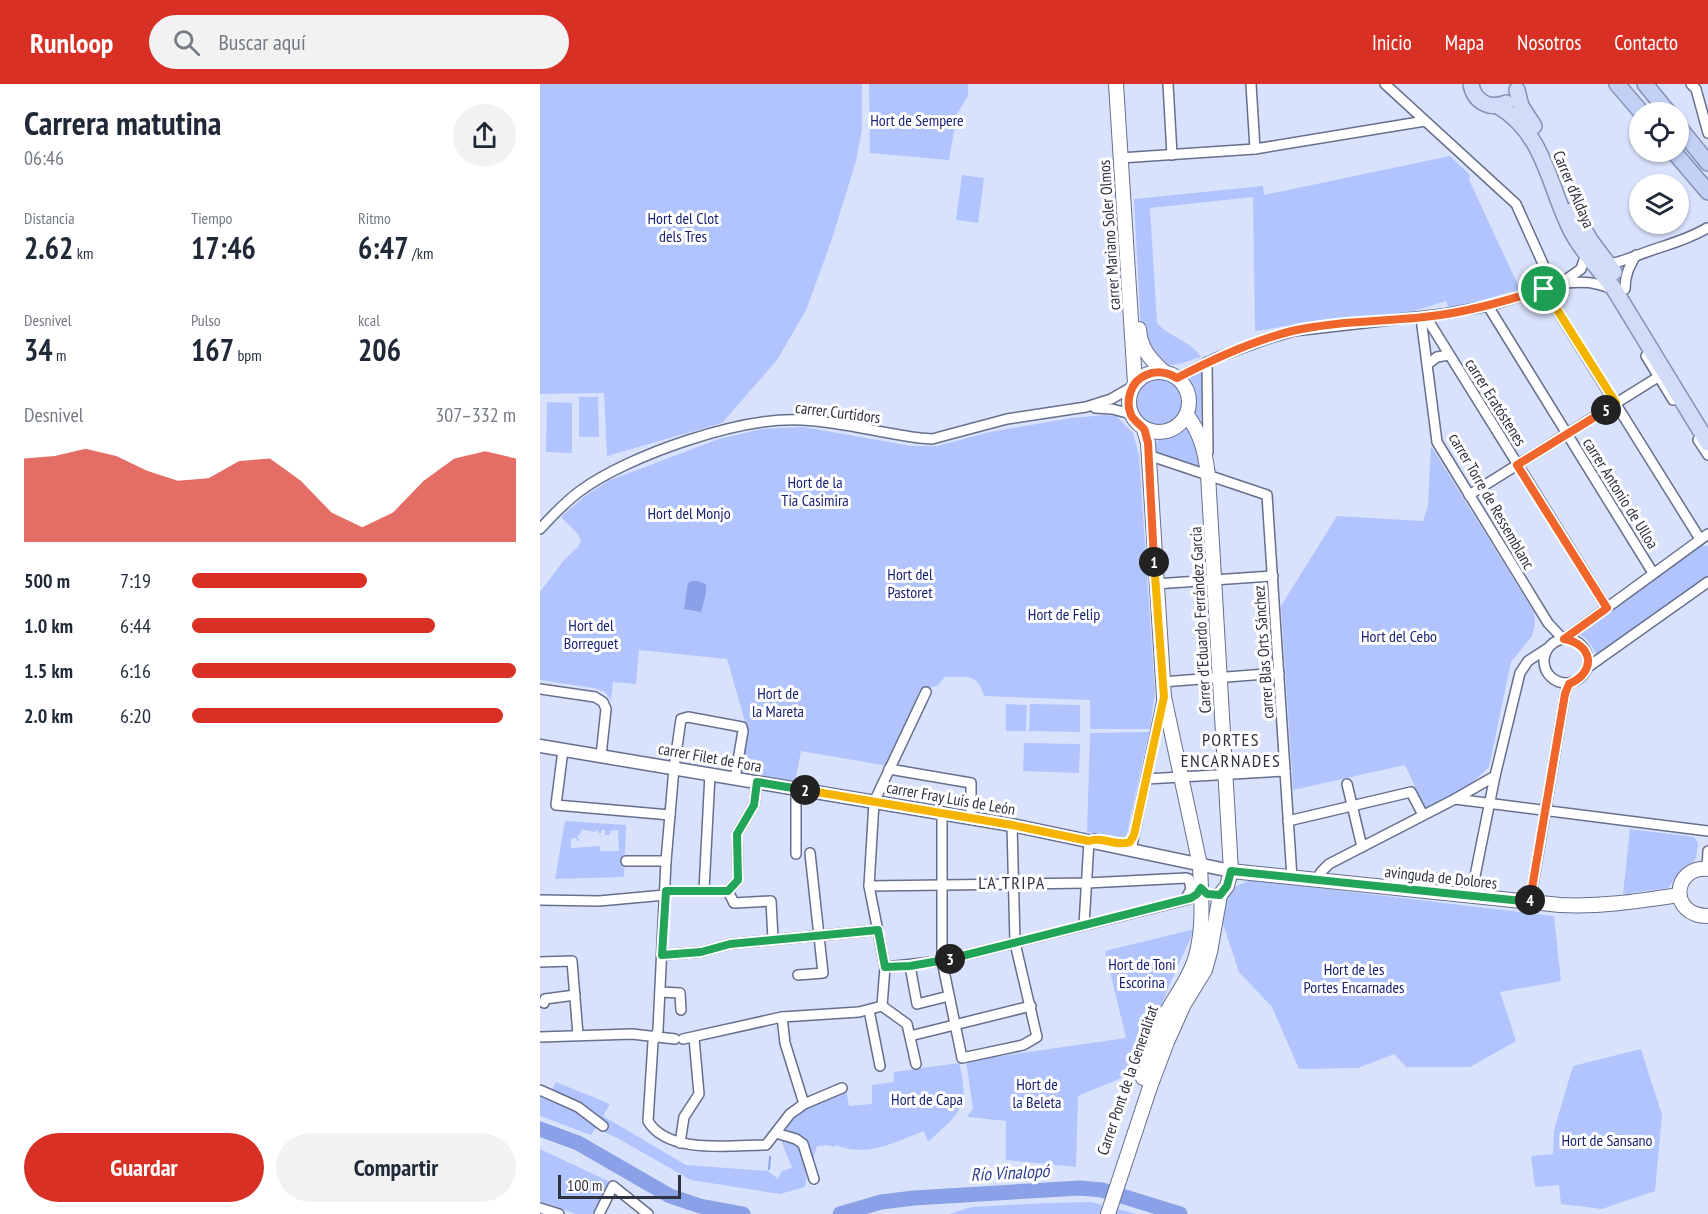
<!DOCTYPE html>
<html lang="es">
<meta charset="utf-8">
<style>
:root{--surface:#fff;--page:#f2f2f3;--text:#1f2937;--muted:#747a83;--accent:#d93025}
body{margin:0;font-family:"PT Sans Narrow",sans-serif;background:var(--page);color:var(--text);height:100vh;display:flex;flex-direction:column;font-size:22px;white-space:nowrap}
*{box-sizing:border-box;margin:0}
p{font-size:20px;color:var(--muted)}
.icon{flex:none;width:33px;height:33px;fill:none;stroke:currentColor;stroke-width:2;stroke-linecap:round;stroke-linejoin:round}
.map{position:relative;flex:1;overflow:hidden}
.details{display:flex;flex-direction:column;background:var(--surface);width:540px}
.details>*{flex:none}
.controls{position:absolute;left:1089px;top:18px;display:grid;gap:12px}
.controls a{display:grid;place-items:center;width:60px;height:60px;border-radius:50%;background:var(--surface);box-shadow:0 2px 4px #0004;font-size:30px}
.scale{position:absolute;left:18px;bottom:15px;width:123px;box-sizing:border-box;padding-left:6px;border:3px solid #2e323f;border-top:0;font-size:16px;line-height:21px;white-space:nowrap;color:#2e323f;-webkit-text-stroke:4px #fff;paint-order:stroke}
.pin{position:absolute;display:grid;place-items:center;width:51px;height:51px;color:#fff;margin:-26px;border:3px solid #fff;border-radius:50%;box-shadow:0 2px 6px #0007}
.km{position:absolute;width:30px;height:30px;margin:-15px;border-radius:50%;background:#222;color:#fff;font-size:16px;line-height:30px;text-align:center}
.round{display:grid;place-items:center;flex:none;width:63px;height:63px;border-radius:32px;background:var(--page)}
.headline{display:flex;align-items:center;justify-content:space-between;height:102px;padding:0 24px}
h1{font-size:33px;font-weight:700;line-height:45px}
.metrics{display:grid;grid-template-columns:repeat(3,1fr);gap:9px;height:102px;padding:6px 24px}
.metrics div{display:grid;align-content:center}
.metrics b{font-size:30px;font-weight:700}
.metrics small{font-size:16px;font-weight:400}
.metrics p{font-size:16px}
.chart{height:168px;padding:12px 24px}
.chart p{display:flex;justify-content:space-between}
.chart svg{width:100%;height:108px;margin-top:6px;fill:var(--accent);opacity:.7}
.cta{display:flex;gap:12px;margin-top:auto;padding:12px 24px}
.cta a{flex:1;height:69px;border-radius:36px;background:var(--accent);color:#fff;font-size:24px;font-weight:700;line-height:69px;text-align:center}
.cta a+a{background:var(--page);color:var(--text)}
ul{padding:0 24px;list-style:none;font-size:20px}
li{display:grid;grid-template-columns:96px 72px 1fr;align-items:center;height:45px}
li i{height:15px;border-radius:8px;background:var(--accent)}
header{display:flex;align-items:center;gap:36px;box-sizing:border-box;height:84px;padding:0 30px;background:var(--accent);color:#fff}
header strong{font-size:28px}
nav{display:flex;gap:33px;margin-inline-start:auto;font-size:21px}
.search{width:420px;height:54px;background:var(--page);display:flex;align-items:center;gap:15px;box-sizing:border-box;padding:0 21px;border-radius:33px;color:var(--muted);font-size:22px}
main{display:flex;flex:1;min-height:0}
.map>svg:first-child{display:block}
</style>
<header>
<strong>Runloop</strong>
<div class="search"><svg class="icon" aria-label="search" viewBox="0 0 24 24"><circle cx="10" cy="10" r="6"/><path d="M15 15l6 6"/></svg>Buscar aquí</div>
<nav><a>Inicio</a><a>Mapa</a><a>Nosotros</a><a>Contacto</a></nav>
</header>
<main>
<section class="details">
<div class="headline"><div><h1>Carrera matutina</h1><p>06:46</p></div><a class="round"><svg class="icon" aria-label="share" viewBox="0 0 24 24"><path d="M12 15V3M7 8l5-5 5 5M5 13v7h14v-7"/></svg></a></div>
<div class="metrics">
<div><p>Distancia</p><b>2.62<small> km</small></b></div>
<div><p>Tiempo</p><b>17:46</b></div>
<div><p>Ritmo</p><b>6:47<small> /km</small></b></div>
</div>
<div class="metrics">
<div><p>Desnivel</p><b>34<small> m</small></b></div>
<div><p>Pulso</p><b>167<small> bpm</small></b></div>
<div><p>kcal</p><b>206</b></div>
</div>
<div class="chart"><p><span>Desnivel</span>307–332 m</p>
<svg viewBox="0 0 160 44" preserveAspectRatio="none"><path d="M0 44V10L10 9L20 6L30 9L40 15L50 19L60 18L70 11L80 10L90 19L100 32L110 38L120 32L130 19L140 10L150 7L160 10V44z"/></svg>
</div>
<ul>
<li><b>500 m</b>7:19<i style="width:54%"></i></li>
<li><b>1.0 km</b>6:44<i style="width:75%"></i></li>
<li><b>1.5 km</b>6:16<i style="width:100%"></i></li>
<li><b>2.0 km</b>6:20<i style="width:96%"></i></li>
</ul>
<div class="cta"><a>Guardar</a><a>Compartir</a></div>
</section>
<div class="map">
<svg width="1168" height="1130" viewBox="0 0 1168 1130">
<rect width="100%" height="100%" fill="#d9e2fc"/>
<g fill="#b1c4fe" fill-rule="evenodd">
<polygon points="0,0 322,0 322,45 316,77 291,158 266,226 237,276 182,339 67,372 64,309 0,310"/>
<polygon points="329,0 428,0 428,12 417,30 409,76 330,69"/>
<path d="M910,72L930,91L929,96L980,205L915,224L909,225L906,217L858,232L780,237L715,247L713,113L610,124L617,239C629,253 651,257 661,273L639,280L624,282L615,275L601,248L594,115L723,102L724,111Z"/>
<polygon points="422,91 444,94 438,139 416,136"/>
<path d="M659,287L662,290L661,347C659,341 654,335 654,329C653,315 654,307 647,295Z"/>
<circle cx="619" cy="318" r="25"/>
<polygon points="39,313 58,313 59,353 39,353"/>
<polygon points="7,318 32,319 32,369 6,368"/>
<path d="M565,331L576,332L593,349L599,371L615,609L610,645H550V616L444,612C438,589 426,593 405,593L398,601L382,607L348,682L261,667L255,699L199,690L206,641L187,575L99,566L96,600L73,598L71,616L65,608L53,604L0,596V508L24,476L37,464L41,457L38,450L21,433L45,412L68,397L179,355L222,345L264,343L371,362H397L450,348L532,334Z"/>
<path d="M647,340L651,342L662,386L612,368C617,347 633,354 647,340Z"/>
<polygon points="891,362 994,528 995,540 992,552 971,578 949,683 923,707 886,726 865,681 753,706 741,522 797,432 883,437 888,421"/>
<path d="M1160,461L1168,462V494L1057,573C1053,562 1049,556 1039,550Z"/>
<polygon points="466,620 487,621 486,647 466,647"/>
<polygon points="490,620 540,621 540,648 489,647"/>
<polygon points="609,648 586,754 547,748 550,649"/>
<polygon points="484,659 540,660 539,689 483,687"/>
<path d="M25,737L86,741L84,793L15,795ZM42,745L54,748L57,746L60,750L62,746H65V751H70V747L78,746L79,767H60V762L31,764V755L35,754L38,757L40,756L37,753L41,749Z"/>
<polygon points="1090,745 1154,753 1158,759 1156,774 1153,778 1142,785 1128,804 1083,810"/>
<polygon points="711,796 1014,832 1021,897 960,908 976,957 930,983 866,983 854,970 818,984 759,985 732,923 699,888 680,831 689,805"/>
<polygon points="655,845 631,897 596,988 538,1012 536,1083 466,1076 466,1037 427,1033 433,1024 426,977 586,954 565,867"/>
<polygon points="1101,965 1122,1031 1115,1107 1062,1125 1021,1120 1019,1101 995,1103 991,1072 1013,1070 1014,1046 1033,982"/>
<path d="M419,979C431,1024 419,1029 388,1058L384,1047C355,1058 327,1074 296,1061L295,1063L287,1061L277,1062L273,1075L275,1088L270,1067L262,1054L241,1048L266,1021L306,1005L309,1022L332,1020V1001L354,998V988Z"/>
<path d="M16,998L70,1020L63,1032L146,1081L228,1087L238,1095L242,1087L252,1084L241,1056C246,1057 252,1058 256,1060C269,1068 268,1090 265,1103L240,1110L151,1096L79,1055L56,1044L51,1051L0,1032V1012L8,1013Z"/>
<polygon points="0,1065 70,1098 52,1130 36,1130 0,1117"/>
<polygon points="551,1118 597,1130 409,1130 432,1123 508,1119"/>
</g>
<polygon fill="#8aa0e7" points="152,497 157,497 166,500 166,509 161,528 144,525 148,499"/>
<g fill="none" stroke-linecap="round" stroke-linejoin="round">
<polyline stroke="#8aa0e7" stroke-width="2" points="229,1085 230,1073"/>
<g stroke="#8aa0e7" stroke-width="15">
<polyline points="0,1045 38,1059 130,1112 160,1122 203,1130"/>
<polyline points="300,1130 341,1118 374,1114 540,1104 562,1106 640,1130"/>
</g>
<g stroke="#666f8c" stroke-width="12">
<g id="minor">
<polyline points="628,0 632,71"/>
<polyline points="711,0 715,65"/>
<polyline points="845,0 976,120 1013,202"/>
<polyline points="1151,0 1156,5 1168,49"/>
<polyline points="580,74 715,65 885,37"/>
<path d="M1068,180C1079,179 1086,175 1096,172C1120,162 1144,158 1167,144"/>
<path d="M1025,199C1047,197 1052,198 1073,205"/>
<polyline points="1004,205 1160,455"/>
<path d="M1085,205C1085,191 1089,183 1096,171"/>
<polyline points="948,222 1113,489"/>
<polyline points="886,233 1067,524"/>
<polyline points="881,234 897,358 1008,539 1023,555"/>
<polyline points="1106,272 1133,316"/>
<polyline points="667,278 668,368"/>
<polyline points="888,280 897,273 909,271"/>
<polyline points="637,294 676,274 727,255 754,247 904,230 948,222 1004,205 1020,200 1041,185 1046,170"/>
<polyline points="555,324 572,325 591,330"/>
<polyline points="1158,356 1168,371"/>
<polyline points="608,371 727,411 752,794"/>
<polyline points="929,411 1118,293"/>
<path d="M0,445C12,432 25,418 40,407C89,371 202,332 263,336C302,338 341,349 380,354L392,355L467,335L546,323L571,315L592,303"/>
<polyline points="615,500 733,492"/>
<circle cx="1026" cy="577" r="22"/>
<polyline points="1024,555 1168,450"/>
<polyline points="1048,583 1168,498"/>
<polyline points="622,598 739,589"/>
<polyline points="0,605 55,613 63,618 66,625 61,672"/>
<polyline points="23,666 16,721 130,731"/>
<polyline points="349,685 431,699 431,734"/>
<path d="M195,694L203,647L202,643L148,633L141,635L134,684L126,777L118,946L113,958L108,1037C128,1071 192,1061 226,1061L250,1030L264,1020L302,1004"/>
<polyline points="606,695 745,687"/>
<polyline points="807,700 822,763"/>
<polyline points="915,715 1168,747"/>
<polyline points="402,729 402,877 422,974 483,961 497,953 475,859 472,741"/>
<polyline points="748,737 871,708 883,731"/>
<polyline points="591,766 622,618"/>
<polyline points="256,770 256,704"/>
<polyline points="86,777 126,777"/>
<polyline points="1167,785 1168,767"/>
<polyline points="777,796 781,788 789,780 915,715 955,692"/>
<polyline points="329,802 547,799 646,794 649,795 651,805 645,816"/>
<polyline points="164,806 170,690"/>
<polyline points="126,807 188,807 198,796 197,750 214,721 217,698"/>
<polyline points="188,807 194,819 231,817 233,855"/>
<polyline points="931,812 955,692 980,589 988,577 1008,564"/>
<polyline points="0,816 59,817 125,811"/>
<polyline points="990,818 1025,610 1029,600"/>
<polyline points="544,841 549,757 555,755"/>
<polyline points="122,871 161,868 190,860 338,846"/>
<polyline points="0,878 32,877 38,951"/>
<polyline points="370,882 377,920 409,912"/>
<polyline points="345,883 402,877 649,815"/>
<polyline points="258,891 283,889 270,769"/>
<polyline points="120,908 140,909 141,926"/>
<polyline points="4,919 5,915 35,911"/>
<polyline points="342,922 345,883 329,802 334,718 386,608"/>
<polyline points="342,922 367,940 376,980"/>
<polyline points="329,926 340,982"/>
<polyline points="242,933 245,959 264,1020"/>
<polyline points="370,952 491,922"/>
<polyline points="0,953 92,950 135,955"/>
<polyline points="143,955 242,933 319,928 342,922"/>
<polyline points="0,1006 38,1023 63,1042"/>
<polyline points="236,1049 256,1055 263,1060 274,1095"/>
<polyline points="140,1059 144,1033 159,1010 154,954"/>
<polyline points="0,1124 19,1130"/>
<polyline points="59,1130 73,1102 108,1130"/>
</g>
</g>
<g stroke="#666f8c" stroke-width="15">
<polyline id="tertiary" points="0,662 472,741 691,787"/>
</g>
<g stroke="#666f8c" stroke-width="16">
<g id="secondary">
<polyline points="576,0 595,299"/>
<path d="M599,245C600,264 610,275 624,288"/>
<circle cx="619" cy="318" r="30"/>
<path d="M1168,785C1132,782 1128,832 1168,832"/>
<path d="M691,787L1020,821C1061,823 1099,817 1139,811"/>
<path d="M603,994C610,974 615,953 624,933C635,912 652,891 657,868C664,840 661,809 660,781L624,613L608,359L604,345"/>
<path d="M568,1130L610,1003L627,958L644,920L665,886L670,868L680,811L687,802L691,787L668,391C665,367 661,350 647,331"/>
</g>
</g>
<g stroke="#8491b5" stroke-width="18">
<g id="primary">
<path d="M931,0C934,18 950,26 966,19"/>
<polyline points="977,6 981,22 994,42"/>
<path d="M958,22C1006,50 1009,106 1033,150C1044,170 1061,187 1074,205L1168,359"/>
<polyline points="1033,126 1050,156 1074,188"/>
</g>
</g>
<g stroke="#8491b5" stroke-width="18">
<g id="trunk">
<polyline points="1077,0 1101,28"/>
<polyline points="1105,0 1128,28"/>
<polyline points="1138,42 1168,79"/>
<polyline points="1134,68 1168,108"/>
</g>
</g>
<use href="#minor" stroke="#fff" stroke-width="9"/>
<use href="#tertiary" stroke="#fff" stroke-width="12"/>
<use href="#secondary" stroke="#fff" stroke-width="14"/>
<use href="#primary" stroke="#d1dcf8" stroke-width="15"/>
<use href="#trunk" stroke="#c2d0f6" stroke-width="15"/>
</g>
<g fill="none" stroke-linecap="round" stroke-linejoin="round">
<g stroke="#fff" stroke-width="12">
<path id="split-1" d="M614,478L608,358C606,355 606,348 604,345C600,340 594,337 591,331C585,316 591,297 606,291C617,286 627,288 637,294C673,275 712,257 752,247C795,237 841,238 884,233C925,229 965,217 1004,205"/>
</g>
<g stroke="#fff" stroke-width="12">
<path id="split-2" d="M265,706L472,741L549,757C562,752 576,763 590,758L594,751L624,613L614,478"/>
</g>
<g stroke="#fff" stroke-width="12">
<polyline id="split-3" points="265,706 217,698 214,721 197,750 198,796 188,807 126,807 122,871 161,868 190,860 338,846 345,883 370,882 410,875"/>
</g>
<g stroke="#fff" stroke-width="12">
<polyline id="split-4" points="410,875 651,814 657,810 661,804 667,810 680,811 687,802 691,787 982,817 990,818 990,816"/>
</g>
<g stroke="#fff" stroke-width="12">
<path id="split-5" d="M990,816L1025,610L1029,600C1057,588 1053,560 1024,555L1067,524L977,381L1066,326"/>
</g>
<g stroke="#fff" stroke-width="12">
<polyline id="split-6" points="1004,205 1076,319 1066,326"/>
</g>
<use href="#split-1" stroke="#f0652b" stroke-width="8"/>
<use href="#split-2" stroke="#f5b400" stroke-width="8"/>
<use href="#split-3" stroke="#22a559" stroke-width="8"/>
<use href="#split-4" stroke="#22a559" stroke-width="8"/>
<use href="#split-5" stroke="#f0652b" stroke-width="8"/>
<use href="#split-6" stroke="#f5b400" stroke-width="8"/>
</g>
<g text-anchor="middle" stroke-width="6" stroke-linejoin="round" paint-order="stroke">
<g font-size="16" fill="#192373" stroke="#fff">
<text x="377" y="42">Hort de Sempere</text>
<text x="143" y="140">Hort del Clot<tspan x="143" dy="18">dels Tres</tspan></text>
<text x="275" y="404">Hort de la<tspan x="275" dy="18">Tia Casimira</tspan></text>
<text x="149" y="435">Hort del Monjo</text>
<text x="370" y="496">Hort del<tspan x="370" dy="18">Pastoret</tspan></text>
<text x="524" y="536">Hort de Felip</text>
<text x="51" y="547">Hort del<tspan x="51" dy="18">Borreguet</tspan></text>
<text x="859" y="558">Hort del Cebo</text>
<text x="238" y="615">Hort de<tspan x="238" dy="18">la Mareta</tspan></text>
<text x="602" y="886">Hort de Toni<tspan x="602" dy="18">Escorina</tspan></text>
<text x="814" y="891">Hort de les<tspan x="814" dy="18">Portes Encarnades</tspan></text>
<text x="497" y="1006">Hort de<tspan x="497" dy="18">la Beleta</tspan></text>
<text x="387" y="1021">Hort de Capa</text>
<text x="1067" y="1062">Hort de Sansano</text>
</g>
<g font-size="16" fill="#2e323f" stroke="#fff">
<text transform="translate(1034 105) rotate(67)" y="6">Carrer d'Aldaya</text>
<text transform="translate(569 151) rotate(-94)" y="6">carrer Mariano Soler Olmos</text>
<text transform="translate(956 318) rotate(58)" y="6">carrer Eratóstenes</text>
<text transform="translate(298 328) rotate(7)" y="6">carrer Curtidors</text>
<text transform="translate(1081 409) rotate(58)" y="6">carrer Antonio de Ulloa</text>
<text transform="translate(952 417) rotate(60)" y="6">carrer Torre de Ressemblanc</text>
<text transform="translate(660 536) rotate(-93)" y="6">Carrer d'Eduardo Ferrández García</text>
<text transform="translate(723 568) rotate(-94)" y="6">carrer Blas Orts Sánchez</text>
<text transform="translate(170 673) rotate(10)" y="6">carrer Filet de Fora</text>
<text transform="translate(411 714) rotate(10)" y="6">carrer Fray Luis de León</text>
<text transform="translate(901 793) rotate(6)" y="6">avinguda de Dolores</text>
<text transform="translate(587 996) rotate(-71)" y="6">Carrer Pont de la Generalitat</text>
</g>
<g font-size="18" letter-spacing="1.5" fill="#2e323f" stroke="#fff">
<text x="691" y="662">PORTES<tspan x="691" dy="21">ENCARNADES</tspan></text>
<text x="472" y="805">LA TRIPA</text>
</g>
<g font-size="18" font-style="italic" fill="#2d3e90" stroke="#fff">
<text transform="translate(470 1089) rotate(-3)" y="6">Río Vinalopó</text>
</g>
</g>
</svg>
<div class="controls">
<a><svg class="icon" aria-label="locate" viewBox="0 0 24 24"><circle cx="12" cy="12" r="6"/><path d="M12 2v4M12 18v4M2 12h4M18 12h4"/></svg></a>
<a><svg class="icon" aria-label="layers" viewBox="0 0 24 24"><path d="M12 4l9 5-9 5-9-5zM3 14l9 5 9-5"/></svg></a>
</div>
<div class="scale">100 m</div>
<div class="pin" style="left:1004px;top:205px;background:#1e9e55"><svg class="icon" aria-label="arrive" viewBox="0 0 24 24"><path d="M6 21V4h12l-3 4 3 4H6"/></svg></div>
<b class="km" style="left:614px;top:478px">1</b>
<b class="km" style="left:265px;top:706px">2</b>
<b class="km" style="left:410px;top:875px">3</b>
<b class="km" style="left:990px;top:816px">4</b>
<b class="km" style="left:1066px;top:326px">5</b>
</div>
</main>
